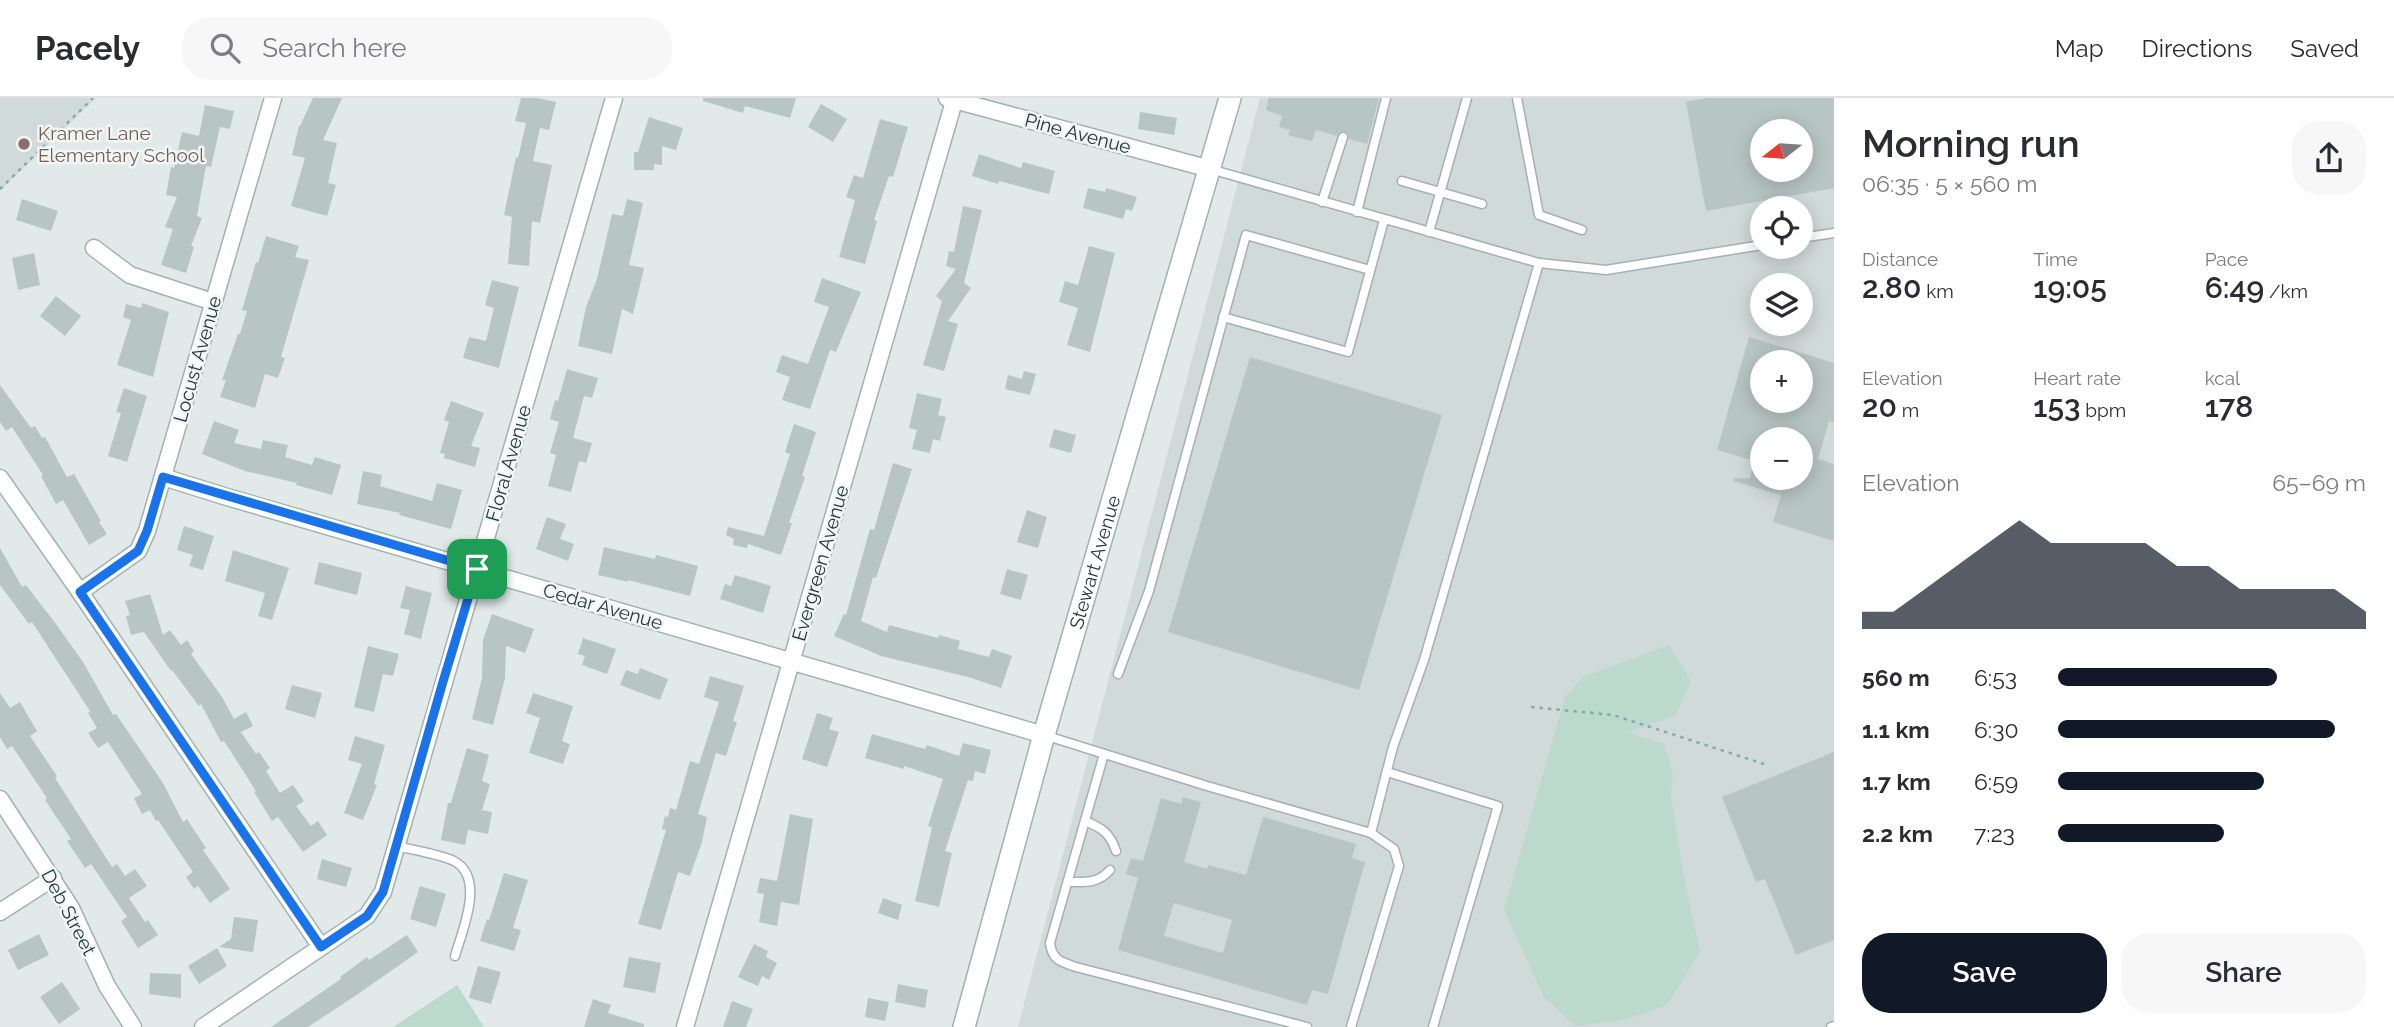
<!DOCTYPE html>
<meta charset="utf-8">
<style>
:root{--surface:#fff;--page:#f7f7f7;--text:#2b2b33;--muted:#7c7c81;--line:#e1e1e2;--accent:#111827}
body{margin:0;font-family:Raleway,sans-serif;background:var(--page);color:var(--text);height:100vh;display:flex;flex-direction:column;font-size:26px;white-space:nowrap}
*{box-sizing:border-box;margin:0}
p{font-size:23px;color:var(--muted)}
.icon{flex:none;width:38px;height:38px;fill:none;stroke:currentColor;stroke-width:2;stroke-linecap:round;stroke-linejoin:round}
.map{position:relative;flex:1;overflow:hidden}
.drawer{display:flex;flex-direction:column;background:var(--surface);width:560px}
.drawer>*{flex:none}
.needle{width:46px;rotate:253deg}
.fabs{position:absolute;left:1750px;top:21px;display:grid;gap:14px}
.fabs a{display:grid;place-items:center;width:63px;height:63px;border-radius:50%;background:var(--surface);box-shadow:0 4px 18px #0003;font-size:35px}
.pin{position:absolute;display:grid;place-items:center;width:60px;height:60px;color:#fff;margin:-30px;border-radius:14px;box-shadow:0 4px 10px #0006}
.round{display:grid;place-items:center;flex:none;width:74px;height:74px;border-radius:28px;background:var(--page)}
.headline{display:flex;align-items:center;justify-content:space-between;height:119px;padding:0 28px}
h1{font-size:38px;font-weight:600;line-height:52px}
.metrics{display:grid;grid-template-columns:repeat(3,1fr);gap:10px;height:119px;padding:7px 28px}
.metrics div{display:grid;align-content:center}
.metrics b{font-size:30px;font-weight:600}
.metrics small{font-size:19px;font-weight:400}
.metrics p{font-size:19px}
.chart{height:196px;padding:14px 28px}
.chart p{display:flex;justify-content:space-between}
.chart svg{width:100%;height:126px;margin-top:7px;fill:var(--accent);opacity:.7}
.cta{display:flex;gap:14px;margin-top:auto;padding:14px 28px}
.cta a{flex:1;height:80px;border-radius:28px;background:var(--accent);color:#fff;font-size:28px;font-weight:600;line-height:80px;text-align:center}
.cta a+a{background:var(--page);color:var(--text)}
ul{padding:0 28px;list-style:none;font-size:23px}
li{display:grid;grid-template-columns:112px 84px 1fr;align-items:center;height:52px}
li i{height:18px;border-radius:9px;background:var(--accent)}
header{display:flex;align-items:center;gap:42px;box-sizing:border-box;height:98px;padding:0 35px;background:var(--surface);border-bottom:2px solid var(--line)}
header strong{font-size:33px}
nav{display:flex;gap:38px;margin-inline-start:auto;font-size:24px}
.search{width:490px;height:63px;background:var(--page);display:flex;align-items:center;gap:18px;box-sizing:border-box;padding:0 24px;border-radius:28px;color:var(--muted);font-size:26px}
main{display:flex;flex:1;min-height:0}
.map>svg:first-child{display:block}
</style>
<header>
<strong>Pacely</strong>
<div class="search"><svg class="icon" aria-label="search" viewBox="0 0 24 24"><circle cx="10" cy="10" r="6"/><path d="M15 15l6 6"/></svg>Search here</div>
<nav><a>Map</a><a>Directions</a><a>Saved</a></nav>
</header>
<main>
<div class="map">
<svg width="1834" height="929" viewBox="0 0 1834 929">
<rect width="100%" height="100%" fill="#e1eae9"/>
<g fill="#d0dad9" fill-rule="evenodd">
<polygon points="0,0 96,0 0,93"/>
<path d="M1260,0H1834V929H1018ZM1762,33H1801V72H1762ZM1762,110H1801V149H1762ZM1762,187H1801V226H1762ZM1762,264H1801V303H1762ZM1762,341H1801V380H1762Z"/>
</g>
<g fill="#bcd9ce">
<polygon points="1669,547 1691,583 1675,618 1628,634 1664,646 1673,677 1671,699 1684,780 1700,854 1667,907 1624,922 1575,928 1544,899 1504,812 1565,599 1583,579"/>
<polygon points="457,887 484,929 393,929"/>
</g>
<g fill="#b7c5c3" fill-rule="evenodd">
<polygon points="313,0 342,0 323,42 337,45 328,85 336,87 327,118 291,108 305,60 292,57 299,28 300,28"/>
<polygon points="521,0 537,0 556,4 549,32 540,30 533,63 552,67 540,125 532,123 529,168 508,166 512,119 504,117 516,59 518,60 526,25 515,23"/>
<polygon points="703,0 796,0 790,20 745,8 743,15 703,3"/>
<polygon points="1269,0 1379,0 1367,46 1349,41 1348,35 1344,33 1339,34 1337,38 1316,32 1312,43 1288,37 1290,32 1279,29 1282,18 1266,12"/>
<path d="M1706,0H1834V90L1706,113L1686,4ZM1762,33H1801V72H1762Z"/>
<polygon points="821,6 847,21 833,44 808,29"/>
<polygon points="205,7 234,13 230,31 220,29 211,69 206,68 197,118 202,120 191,148 194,149 186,175 161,167 173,131 165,129 177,99 166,97 171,69 174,70 182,34 199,38"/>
<polygon points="1140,14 1177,20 1174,37 1138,31"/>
<polygon points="649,19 683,30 676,52 662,48 662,67 654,66 654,72 634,72 634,54 638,54"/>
<polygon points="880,21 908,29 893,79 889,78 874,122 877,123 865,166 839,159 855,102 846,99 854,77 863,80"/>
<polygon points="979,56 1021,70 1023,64 1055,73 1049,96 999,83 998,86 972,78"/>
<polygon points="1088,90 1105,94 1106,90 1137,99 1132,113 1126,111 1123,121 1083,110"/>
<polygon points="22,101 58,113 51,133 16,122"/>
<polygon points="627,101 643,105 629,167 644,170 633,216 622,211 612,256 578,248 586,209 597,181 612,116 623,118"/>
<polygon points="963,108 982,112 964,185 971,190 948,223 958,226 944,273 923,267 942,203 936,198 956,171 946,168 949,153 954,154"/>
<polygon points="266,138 299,148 295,159 309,162 281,259 285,260 278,280 265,276 255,310 220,299 226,282 222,282 238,236 240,236 247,213 242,212 256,164 258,165"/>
<polygon points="1089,148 1115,155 1090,254 1067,247 1078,210 1059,204 1065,183 1078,187"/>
<polygon points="34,155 40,187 18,192 12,160"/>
<polygon points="822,180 861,194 836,254 830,252 810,311 782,302 790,279 776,274 782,257 808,266 829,209 814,204"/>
<polygon points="492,182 519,189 499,270 463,260 469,239 486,243 494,210 485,207"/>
<polygon points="56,198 81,218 65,238 40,218"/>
<polygon points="142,205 169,214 153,279 117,267 131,222 123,219 126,206 141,210"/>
<path d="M1749,239L1834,265V325L1829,323L1818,361L1834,366V443L1773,424L1781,397L1733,383L1734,380H1750L1755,363L1717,352ZM1762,264H1801V303H1762ZM1762,341H1801V380H1762Z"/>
<polygon points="1250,259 1442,317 1359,592 1168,534"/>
<polygon points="567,271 598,280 592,300 584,298 573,340 592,345 586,365 579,363 571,394 548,388 556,357 550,355 559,324 550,321 555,302 558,303"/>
<polygon points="1024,273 1036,276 1030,297 1005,291 1008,277 1022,281"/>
<polygon points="0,287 31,330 35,328 42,340 45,339 67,379 74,376 101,423 99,424 107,436 89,447 63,402 56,406 41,378 43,377 12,329 6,333 0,324"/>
<polygon points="124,290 147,298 127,364 108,358 121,315 116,314"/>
<polygon points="917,295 942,301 938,317 946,319 940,343 933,341 930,355 912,351 917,332 909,330"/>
<polygon points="451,303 484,315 471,348 480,350 475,369 444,360 445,356 440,355 449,324 444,322"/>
<polygon points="214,323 239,332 234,345 261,351 263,342 288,347 285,359 312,367 315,359 341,367 332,397 296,387 297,385 245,373 202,356"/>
<polygon points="794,326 816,334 802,378 805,379 789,425 792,425 781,457 748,446 747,450 733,447 734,441 726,437 728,429 764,438 790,356 785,354"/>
<polygon points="1054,331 1076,337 1071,355 1049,349"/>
<polygon points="893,365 912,371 876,480 873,479 861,523 887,534 889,527 938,540 939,537 960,543 958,551 989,559 992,551 1012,558 1001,590 968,579 881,558 834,538 844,516 846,517 870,431 874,432"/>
<polygon points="363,373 382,377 380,388 432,403 437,385 462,392 451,431 399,417 400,415 357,406"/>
<polygon points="1027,412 1047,419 1038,450 1017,444"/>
<polygon points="547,419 566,426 560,441 574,446 568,463 536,451"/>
<polygon points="184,428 214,438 203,472 189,468 193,457 177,452"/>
<polygon points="604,449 655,461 656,457 698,468 690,498 628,482 628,484 598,477"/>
<polygon points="0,450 22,489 26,487 56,526 83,564 113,617 116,616 163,685 183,724 187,721 206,750 203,752 230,791 210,805 198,788 194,791 186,779 193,774 158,722 156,723 150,712 142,716 134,700 142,696 108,644 98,650 88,635 97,630 88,615 90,613 32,524 29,526 0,487"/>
<polygon points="233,452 289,470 272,522 258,518 265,495 225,483"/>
<polygon points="319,464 362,475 357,497 314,486"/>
<polygon points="1007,471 1028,477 1021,502 1000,496"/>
<polygon points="735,477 771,488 763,515 720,501 725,486 731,488"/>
<polygon points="406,488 432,495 421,541 404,536 410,512 400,510"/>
<polygon points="150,496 163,537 170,532 181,547 187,542 194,553 191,556 222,599 234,621 246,614 253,628 241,634 256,656 259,654 270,670 266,673 280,695 293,687 304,703 296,708 311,728 318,723 327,737 303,754 278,719 272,723 254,694 256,693 224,643 221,644 201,606 199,608 172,572 171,573 144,534 131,537 126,518 130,517 125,503"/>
<polygon points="492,516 534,531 525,555 506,548 505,580 493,627 472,621 482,580 483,542"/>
<polygon points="583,540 616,551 607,576 582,567 585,558 578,556"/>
<polygon points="368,548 399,556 393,578 383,576 374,614 354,609"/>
<polygon points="640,570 668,581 660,602 620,587 626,572 638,576"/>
<polygon points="710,578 744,588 733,623 737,624 726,658 716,655 698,716 707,719 702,744 690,778 678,774 661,832 638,826 666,732 662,731 665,718 668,719 670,710 676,712 690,663 699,666 719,604 704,599"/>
<polygon points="292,587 322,595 315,620 285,611"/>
<polygon points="0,595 10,610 20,604 37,633 30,638 57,678 55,680 112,769 117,766 125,778 135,771 147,788 129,800 145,824 148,822 158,837 138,850 121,823 127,819 91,766 85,770 67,743 71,741 45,702 47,700 12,648 7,651 0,639"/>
<polygon points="533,595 573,608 562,643 570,646 563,666 529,655 540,620 526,615"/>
<polygon points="817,615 833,620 829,631 839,634 827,669 802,661"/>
<polygon points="872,636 925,651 927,647 959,658 963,645 991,652 985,676 975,673 973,683 968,682 945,753 952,755 939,809 915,803 932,729 928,728 943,681 904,668 904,671 865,660"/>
<polygon points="355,638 385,647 374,686 377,687 363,722 344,715 362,666 348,662"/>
<polygon points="467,650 489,657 482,683 490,686 482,712 492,714 488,736 468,732 465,747 441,742 448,705 451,705"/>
<polygon points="1834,654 1834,842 1796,857 1765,781 1756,784 1722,699"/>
<path d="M1183,699L1201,704L1184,764L1207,771L1208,767L1246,777L1263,719L1356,746L1352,760L1365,764L1328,896L1312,892L1307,907L1118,852L1138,780L1126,776L1131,760L1143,763L1161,700L1181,706ZM1174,805L1232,822L1223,855L1164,838Z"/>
<polygon points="790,716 813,721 799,807 781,804 777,828 759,824 764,796 757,795 760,780 777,783"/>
<polygon points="322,761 352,770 346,789 317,781"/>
<polygon points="504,775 528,782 513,830 521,832 514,853 480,843 487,821 489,822"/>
<polygon points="420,788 446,796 436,829 410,821"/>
<polygon points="883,800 902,807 898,822 878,815"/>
<polygon points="234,819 258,822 253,854 219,849 231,841"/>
<polygon points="39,836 49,857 18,872 8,852"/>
<polygon points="407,837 418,854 358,896 308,929 271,929 341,881 340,879 367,859 369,862"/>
<polygon points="754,846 768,853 766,859 777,865 769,882 762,878 758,888 738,879"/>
<polygon points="217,850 227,868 199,886 188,868"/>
<polygon points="629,859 661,865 655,895 623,889"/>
<polygon points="478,868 501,874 491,906 469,900"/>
<polygon points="150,875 181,876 181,900 149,896"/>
<polygon points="62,884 80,911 59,926 40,899"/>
<polygon points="898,886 928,892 925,910 895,904"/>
<polygon points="868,900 889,904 885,923 865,919"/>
<polygon points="593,901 611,907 608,915 644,926 644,929 584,929"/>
<polygon points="732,903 753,911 746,929 723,929"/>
</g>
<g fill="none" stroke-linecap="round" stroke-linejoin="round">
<g stroke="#a4b1b1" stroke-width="11">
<g id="service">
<polyline points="1517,0 1539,117 1582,132"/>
<polyline points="1210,71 1539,165 1606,172 1762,147"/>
<polyline points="1402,83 1482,106"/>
<polyline points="1322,104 1343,39"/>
<polyline points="1357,114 1386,0"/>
<polyline points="1429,134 1467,0"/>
<polyline points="1801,140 1834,135"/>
<polyline points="1223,219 1348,254 1384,122"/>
<polyline points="1118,576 1149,493 1246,137 1370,172"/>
<polyline points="1044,637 1207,688 1371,735 1394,751 1399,768 1351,929"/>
<path d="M1104,656L1050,845C1052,862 1061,864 1076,869L1307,929"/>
<polyline points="1387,674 1498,708 1433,929"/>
<path d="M1085,723C1102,730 1110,735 1116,753"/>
<polyline points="1371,735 1393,649 1424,562 1539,165"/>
<path d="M396,748C413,752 439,756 454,763C486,780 462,833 455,858"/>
<path d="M1068,784C1084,784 1098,786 1110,772"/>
<polyline points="1831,929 1834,928"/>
</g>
</g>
<g stroke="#a4b1b1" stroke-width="19">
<g id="minor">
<polyline points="947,0 1210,71"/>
<polyline points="94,150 130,177 213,204"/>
<polyline points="163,379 227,399 1044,637"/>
<polyline points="0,380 80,494 321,849"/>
<polyline points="80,494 138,453 147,433 273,0"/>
<polyline points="0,701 71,810 107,888 133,929"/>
<polyline points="0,814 53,780"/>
<polyline points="203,929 367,818 383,794 614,0"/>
<polyline points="685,929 955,0"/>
</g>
</g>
<g stroke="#9eb2b2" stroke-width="24">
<g id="secondary">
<path id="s1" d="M964,929L1044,637L1230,0"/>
</g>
</g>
<g stroke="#85aaab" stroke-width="2.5" stroke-dasharray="3.5 5" stroke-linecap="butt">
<polyline points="0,91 93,0"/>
<polyline points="1531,609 1613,617 1764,666"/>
</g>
<use href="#service" stroke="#fff" stroke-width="8"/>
<use href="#minor" stroke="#fff" stroke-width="16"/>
<use href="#secondary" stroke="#fff" stroke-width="21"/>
</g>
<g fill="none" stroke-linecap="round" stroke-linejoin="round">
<g stroke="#fff" stroke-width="14">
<polygon id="route" points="163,379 477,471 442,587 383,794 367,818 321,849 80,494 138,453 147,433"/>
</g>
<use href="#route" stroke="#1a73e8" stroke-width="9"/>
</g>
<circle fill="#8d6e63" stroke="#f1f7f6" stroke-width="2.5" cx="24" cy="46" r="7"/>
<g text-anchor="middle" stroke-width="5" stroke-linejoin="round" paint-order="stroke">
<g font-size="19" fill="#785e54" stroke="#f1f7f6" text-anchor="start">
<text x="38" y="42">Kramer Lane<tspan x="38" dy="22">Elementary School</tspan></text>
</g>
<g font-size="19" fill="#233839" stroke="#f1f7f6">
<text transform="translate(1078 35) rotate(15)" y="7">Pine Avenue</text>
<text transform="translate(197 261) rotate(-74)" y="7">Locust Avenue</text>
<text transform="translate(508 365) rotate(-74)" y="7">Floral Avenue</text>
<text dy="7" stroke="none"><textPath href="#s1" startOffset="483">Stewart Avenue</textPath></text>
<text transform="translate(820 465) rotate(-74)" y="7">Evergreen Avenue</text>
<text transform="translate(603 508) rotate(16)" y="7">Cedar Avenue</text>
<text transform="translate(69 814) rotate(62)" y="7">Deb Street</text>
</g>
</g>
</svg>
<div class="fabs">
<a><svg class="needle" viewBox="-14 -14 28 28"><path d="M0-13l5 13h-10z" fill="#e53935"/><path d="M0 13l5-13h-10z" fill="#7c7c81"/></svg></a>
<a><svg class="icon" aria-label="locate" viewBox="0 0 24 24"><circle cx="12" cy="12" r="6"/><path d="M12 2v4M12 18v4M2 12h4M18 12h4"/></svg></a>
<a><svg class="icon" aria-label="layers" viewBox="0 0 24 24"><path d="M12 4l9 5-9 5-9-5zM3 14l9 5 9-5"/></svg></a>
<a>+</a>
<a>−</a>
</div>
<div class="pin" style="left:477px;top:471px;background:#1e9e55"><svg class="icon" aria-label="arrive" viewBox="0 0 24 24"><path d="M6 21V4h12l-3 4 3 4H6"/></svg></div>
</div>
<section class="drawer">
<div class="headline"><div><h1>Morning run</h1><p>06:35 · 5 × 560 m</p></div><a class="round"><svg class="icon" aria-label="share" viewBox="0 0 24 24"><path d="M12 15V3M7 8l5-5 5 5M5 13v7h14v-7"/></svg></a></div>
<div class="metrics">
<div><p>Distance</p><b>2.80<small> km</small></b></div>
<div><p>Time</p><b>19:05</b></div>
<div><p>Pace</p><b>6:49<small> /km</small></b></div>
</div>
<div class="metrics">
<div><p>Elevation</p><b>20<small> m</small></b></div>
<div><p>Heart rate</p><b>153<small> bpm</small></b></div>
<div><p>kcal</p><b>178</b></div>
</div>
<div class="chart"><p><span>Elevation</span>65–69 m</p>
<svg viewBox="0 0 160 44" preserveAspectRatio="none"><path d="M0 44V38L10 38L20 30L30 22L40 14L50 6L60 14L70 14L80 14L90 14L100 22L110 22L120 30L130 30L140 30L150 30L160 38V44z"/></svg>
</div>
<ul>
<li><b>560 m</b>6:53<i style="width:71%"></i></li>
<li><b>1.1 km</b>6:30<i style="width:90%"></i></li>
<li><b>1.7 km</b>6:59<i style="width:67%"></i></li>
<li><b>2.2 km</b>7:23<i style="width:54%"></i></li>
</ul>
<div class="cta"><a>Save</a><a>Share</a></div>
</section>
</main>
